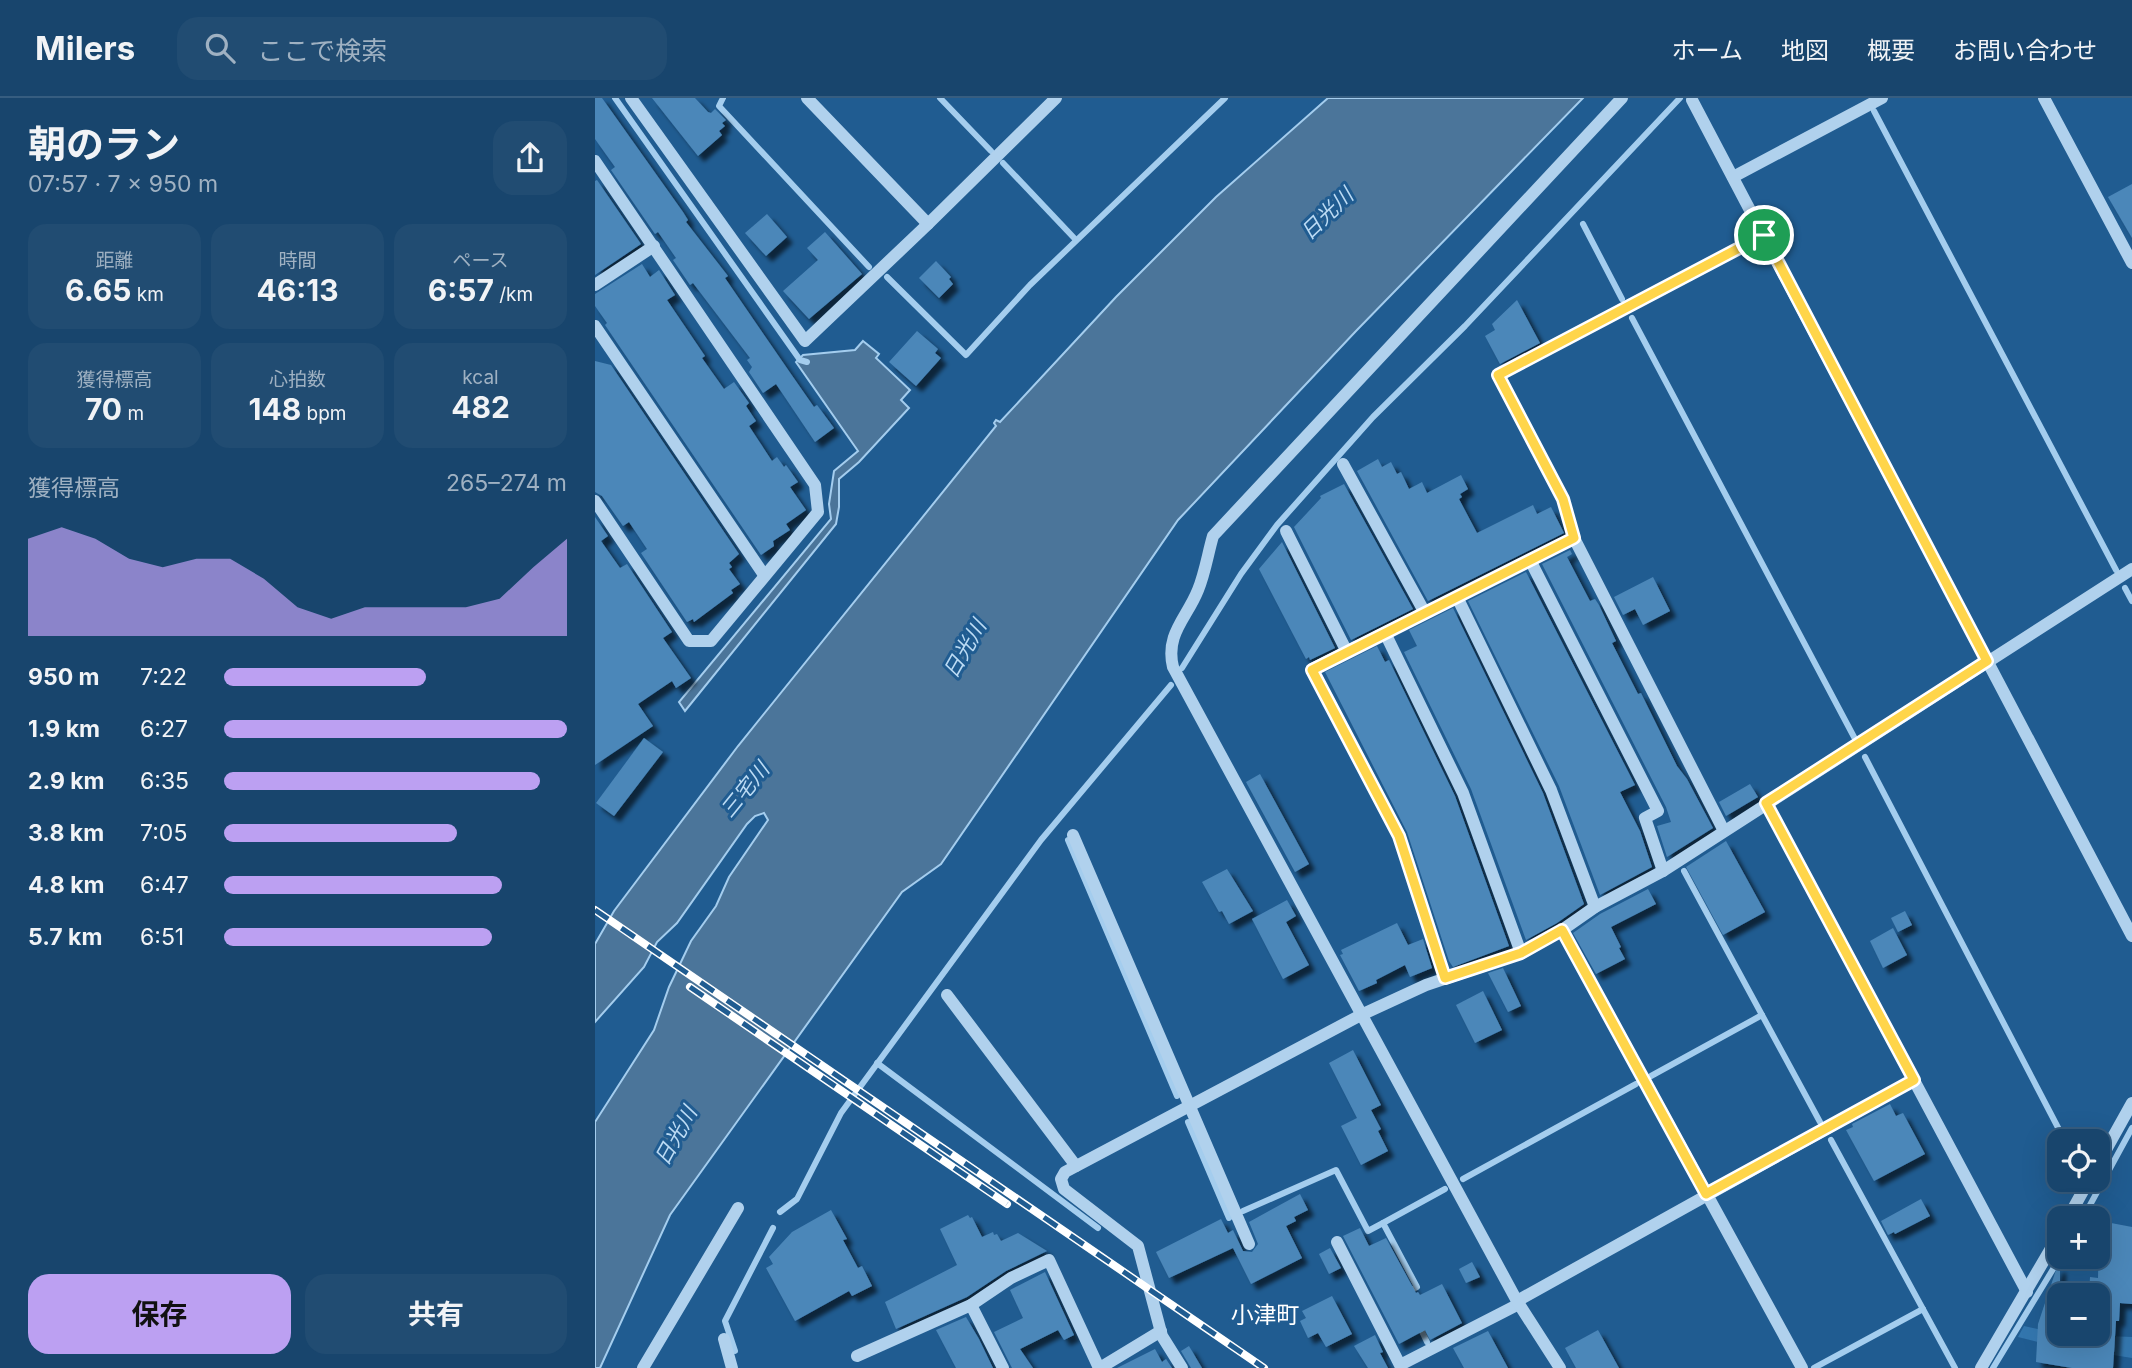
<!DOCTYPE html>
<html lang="ja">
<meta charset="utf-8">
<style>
:root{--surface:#18456d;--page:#214c72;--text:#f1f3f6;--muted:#9fb1c2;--line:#365d80;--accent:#bca0f2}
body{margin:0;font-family:Inter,"Noto Sans JP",sans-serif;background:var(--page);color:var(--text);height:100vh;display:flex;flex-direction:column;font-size:26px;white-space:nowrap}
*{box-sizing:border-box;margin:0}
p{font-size:23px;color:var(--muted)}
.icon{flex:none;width:38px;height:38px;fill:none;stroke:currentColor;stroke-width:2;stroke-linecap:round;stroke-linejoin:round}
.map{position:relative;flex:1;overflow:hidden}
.panel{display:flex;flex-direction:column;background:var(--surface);width:595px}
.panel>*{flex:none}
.tools{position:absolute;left:1452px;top:1031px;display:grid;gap:14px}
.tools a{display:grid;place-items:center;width:63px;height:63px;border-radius:14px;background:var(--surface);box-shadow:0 7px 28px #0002,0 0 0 2px var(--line);font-size:35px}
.pin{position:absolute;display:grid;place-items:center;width:60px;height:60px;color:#fff;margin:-30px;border:4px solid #fff;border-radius:50%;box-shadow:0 2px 7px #0007}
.round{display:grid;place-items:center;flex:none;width:74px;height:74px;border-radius:21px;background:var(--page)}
.headline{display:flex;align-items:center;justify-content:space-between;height:119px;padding:0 28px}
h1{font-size:38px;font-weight:700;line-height:52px}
.metrics{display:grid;grid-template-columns:repeat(3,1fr);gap:10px;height:119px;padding:7px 28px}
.metrics div{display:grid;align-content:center;border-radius:18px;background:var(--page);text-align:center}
.metrics b{font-size:30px;font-weight:700}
.metrics small{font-size:19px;font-weight:400}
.metrics p{font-size:19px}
.chart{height:196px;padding:14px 28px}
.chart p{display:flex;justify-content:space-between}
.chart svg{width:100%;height:126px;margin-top:7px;fill:var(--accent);opacity:.7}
.cta{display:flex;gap:14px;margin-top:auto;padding:14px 28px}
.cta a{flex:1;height:80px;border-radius:21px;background:var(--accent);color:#111;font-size:28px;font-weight:700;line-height:80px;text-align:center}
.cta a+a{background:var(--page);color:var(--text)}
ul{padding:0 28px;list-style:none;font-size:23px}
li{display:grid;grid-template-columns:112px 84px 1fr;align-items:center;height:52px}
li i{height:18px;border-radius:9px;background:var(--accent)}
header{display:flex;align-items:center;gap:42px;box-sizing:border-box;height:98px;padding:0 35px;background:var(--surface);border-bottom:2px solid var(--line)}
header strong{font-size:33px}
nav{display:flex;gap:38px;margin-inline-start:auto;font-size:24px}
.search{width:490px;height:63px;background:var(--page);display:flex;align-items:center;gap:18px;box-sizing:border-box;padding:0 24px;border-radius:21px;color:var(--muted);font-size:26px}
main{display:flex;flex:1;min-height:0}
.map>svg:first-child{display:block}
</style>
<header>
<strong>Milers</strong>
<div class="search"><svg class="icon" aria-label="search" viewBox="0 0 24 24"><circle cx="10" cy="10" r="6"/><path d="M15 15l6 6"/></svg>ここで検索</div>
<nav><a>ホーム</a><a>地図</a><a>概要</a><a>お問い合わせ</a></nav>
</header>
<main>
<section class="panel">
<div class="headline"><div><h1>朝のラン</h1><p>07:57 · 7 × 950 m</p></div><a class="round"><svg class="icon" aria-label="share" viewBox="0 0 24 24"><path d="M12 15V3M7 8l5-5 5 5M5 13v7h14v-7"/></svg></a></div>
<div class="metrics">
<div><p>距離</p><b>6.65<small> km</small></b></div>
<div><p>時間</p><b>46:13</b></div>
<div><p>ペース</p><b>6:57<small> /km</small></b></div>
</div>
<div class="metrics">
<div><p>獲得標高</p><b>70<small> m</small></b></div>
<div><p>心拍数</p><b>148<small> bpm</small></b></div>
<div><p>kcal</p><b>482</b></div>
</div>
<div class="chart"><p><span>獲得標高</span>265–274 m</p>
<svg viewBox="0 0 160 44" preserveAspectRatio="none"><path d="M0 44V10L10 6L20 10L30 17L40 20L50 17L60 17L70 24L80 34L90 38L100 34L110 34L120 34L130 34L140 31L150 20L160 10V44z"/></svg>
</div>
<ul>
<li><b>950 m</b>7:22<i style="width:59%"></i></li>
<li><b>1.9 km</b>6:27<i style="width:100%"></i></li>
<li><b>2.9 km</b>6:35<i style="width:92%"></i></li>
<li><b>3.8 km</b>7:05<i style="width:68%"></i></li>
<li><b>4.8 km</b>6:47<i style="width:81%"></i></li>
<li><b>5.7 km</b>6:51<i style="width:78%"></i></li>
</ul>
<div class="cta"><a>保存</a><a>共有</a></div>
</section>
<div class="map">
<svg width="1537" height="1270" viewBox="0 0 1537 1270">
<defs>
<filter id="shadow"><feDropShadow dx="6" dy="6" stdDeviation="2" flood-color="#0009"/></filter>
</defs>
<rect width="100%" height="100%" fill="#205c91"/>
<polygon fill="#3376ae" points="1429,1228 1465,1236 1537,1239 1537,1260 1455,1247 1423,1239"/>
<g fill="#4b759a" stroke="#a4cdee" stroke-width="2">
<polygon points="733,0 988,0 761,233 583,422 346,766 307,794 75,1117 5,1270 0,1270 0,1024 59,932 74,889 96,843 121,808 134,779 173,722 169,715 160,718 152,726 82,825 62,844 49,869 0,924 0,846 19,813 143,648 401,328 399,325 401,322 405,324 521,199 621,99"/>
<polygon points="268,243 284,256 281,260 315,292 306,302 314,310 264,364 244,381 244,409 241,426 90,613 84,604 236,421 234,406 239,373 263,353 201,264 208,257 260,252"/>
</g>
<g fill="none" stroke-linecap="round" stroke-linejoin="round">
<g stroke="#a4cdee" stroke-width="6">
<polyline points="20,0 205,262 212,264"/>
<polyline points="128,0 124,8 274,169"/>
<polyline points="345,0 396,53"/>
<polyline points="1279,13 1521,472"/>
<polyline points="408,65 481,142"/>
<polyline points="988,126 1027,201"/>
<polyline points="292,179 371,257 435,187 630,0"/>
<polyline points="1037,220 1259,639"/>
<polyline points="1530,490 1537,503"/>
<polyline points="587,570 646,476 682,427 778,319 870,228 1085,0"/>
<polyline points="1270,659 1470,1043"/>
<polyline points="473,742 582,998"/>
<polyline points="1089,773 1225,1024"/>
<polyline points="282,965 503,1130"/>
<polyline points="1056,978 1167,917"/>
<polyline points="593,1024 634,1120"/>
<polyline points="1236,1042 1360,1270"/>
<polyline points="868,1081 1041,986"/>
<polyline points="648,1113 741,1072 773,1133 788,1125"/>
<polyline points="185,1114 202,1101 246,1015 446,742 576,587"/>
<polyline points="1489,1118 1537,1030"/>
<polyline points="812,1194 822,1189 788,1125 850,1091"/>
<polyline points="824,1227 832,1244"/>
<polyline points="140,1253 130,1223 178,1130"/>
<polyline points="1219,1270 1328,1211"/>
<polyline points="1398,1270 1466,1158"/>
</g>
</g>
<g fill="#4c87b9" filter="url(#shadow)">
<polygon points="0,0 7,0 88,114 93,122 91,124 133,178 130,180 196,276 219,309 222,307 239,330 220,344 181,286 168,295 154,274 157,269 152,262 155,260 98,185 95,187 78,162 81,160 63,134 60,136 16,72 20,69 0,41"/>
<polygon points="57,0 100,0 113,14 116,15 120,11 131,22 127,25 130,28 124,33 127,37 103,58"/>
<polygon points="2,82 46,146 0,177 0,83"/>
<polygon points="1537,86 1537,140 1513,99"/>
<polygon points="172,116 192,139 171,158 150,135"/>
<polygon points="230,134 267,176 214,221 188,193 223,162 212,150"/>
<polygon points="341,163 356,179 354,181 358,186 344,200 324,180"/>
<polygon points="47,166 55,179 64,172 80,197 72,202 110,258 107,260 129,291 139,284 154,305 151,308 161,323 154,328 177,363 182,359 189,369 191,367 203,384 195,389 211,412 191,426 195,432 178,443 179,448 166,457 10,227 12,225 0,208 0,196"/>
<polygon points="922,202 945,245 905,266 890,238 900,232 897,226"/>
<polygon points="322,233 343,251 340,255 346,260 321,288 294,264"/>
<polygon points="0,263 16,267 144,456 134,465 137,469 134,471 145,486 136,492 138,495 99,524 98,521 92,524 46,455 52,451 34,424 28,428 7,398 0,394"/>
<polygon points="783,361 787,369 796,364 802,376 806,374 814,391 827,384 832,395 866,377 873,391 865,396 867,399 864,401 882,435 938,407 942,416 956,409 969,435 833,503 762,373"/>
<polygon points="749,386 818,511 756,542 699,429 726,400 725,398"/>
<polygon points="0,419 13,438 6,443 25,470 32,466 77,534 68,540 96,580 81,590 77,583 43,606 58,628 0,667"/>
<polygon points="687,444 740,550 715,562 714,559 711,561 664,471"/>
<polygon points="975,452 977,456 972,459 995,503 1000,501 1004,507 1021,543 1017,545 1043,596 1046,595 1082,668 1092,681 1118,730 1072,759 1062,728 1076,724 1071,709 947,466"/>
<polygon points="931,474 1040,687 1025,694 1045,733 1057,769 1005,797 964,688 873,503"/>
<polygon points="1058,479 1075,513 1048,527 1040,511 1028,517 1019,499"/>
<polygon points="858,510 948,695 989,806 962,825 931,842 876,691 809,554 822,548 814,532"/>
<polygon points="782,548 790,564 794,562 860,698 914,848 858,869 854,863 812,734 730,574"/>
<polygon points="49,640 68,654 19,718 1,705"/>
<polygon points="665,676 714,766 700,774 651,684"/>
<polygon points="1155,686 1163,699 1131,718 1124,704"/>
<polygon points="1131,743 1170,814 1128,837 1091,769"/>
<polygon points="632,771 658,813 634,826 627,813 624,814 607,784"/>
<polygon points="1053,791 1061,806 1016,829 1026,849 1024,850 1030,861 1001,876 978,835 1005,816"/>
<polygon points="692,802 701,818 691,824 714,867 688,881 657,821"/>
<polygon points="1310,813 1317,827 1303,834 1296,820"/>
<polygon points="802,825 813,847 828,841 837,870 815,879 810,867 781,882 782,885 764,893 745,857 748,856 746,852"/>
<polygon points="1298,830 1312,857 1288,870 1275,843"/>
<polygon points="908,870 926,908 913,914 893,875"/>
<polygon points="888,893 907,932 880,945 861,907"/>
<polygon points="758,952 786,1007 776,1012 786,1031 783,1033 793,1053 766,1067 746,1028 762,1020 734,965"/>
<polygon points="1295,1006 1301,1018 1308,1015 1330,1056 1279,1083 1251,1032 1258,1029 1257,1026"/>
<polygon points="705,1096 713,1112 699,1119 701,1123 691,1128 707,1160 656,1186 638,1150 574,1180 561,1154 626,1121 633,1135 638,1132 648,1153 657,1154 663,1146 654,1124"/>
<polygon points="1326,1101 1335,1118 1300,1136 1299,1134 1293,1137 1286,1123"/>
<polygon points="236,1112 252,1141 248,1142 263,1170 267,1168 277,1188 257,1198 254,1193 200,1223 171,1170 178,1166 174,1159 197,1134"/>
<polygon points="373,1117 375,1120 377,1119 387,1139 398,1134 399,1137 402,1136 406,1143 423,1135 452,1153 411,1173 372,1199 301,1231 290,1204 362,1167 345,1131"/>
<polygon points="1516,1125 1537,1129 1537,1206 1525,1205 1524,1223 1521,1223 1518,1270 1477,1270 1441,1264 1443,1226 1462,1169 1465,1169 1465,1236 1503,1236 1503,1197 1494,1197 1495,1179 1503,1180 1504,1138 1514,1136"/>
<polygon points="765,1130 774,1148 791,1140 821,1195 823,1194 825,1197 847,1186 867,1225 835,1242 830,1232 804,1246 748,1138"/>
<polygon points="735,1150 746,1170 734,1176 724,1156"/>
<polygon points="877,1164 885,1179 871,1185 864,1171"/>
<polygon points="450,1174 479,1237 469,1242 463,1232 425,1251 438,1270 417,1270 399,1234 428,1220 415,1192"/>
<polygon points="737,1198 757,1236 731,1249 723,1235 713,1240 705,1223 711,1220 707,1213"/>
<polygon points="371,1219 384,1241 398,1270 361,1270 341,1232"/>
<polygon points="1003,1232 1024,1270 981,1270 970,1250"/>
<polygon points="893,1233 913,1270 869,1270 858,1250"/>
<polygon points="780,1237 788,1254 785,1255 793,1270 773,1270 759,1248"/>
<polygon points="594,1248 607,1270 596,1270 586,1253"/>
<polygon points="560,1251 567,1264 571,1261 577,1270 522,1270"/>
</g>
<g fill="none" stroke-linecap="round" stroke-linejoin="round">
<g stroke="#b0d1ed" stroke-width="12">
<polyline points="36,0 210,243 333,126 461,0"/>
<polyline points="212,0 333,126"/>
<polyline points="1449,0 1537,165"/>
<polyline points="1097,2 1537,838"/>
<polyline points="0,63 220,387 223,414 116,543 94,543 0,403"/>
<polyline points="1138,79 1287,0"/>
<polyline points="0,187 59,148"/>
<polyline points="0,228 169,477"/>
<polyline points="748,366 830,515"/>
<polyline points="691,433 752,554"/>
<polyline points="935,462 1063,713 1050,720 1068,773"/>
<polyline points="862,499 956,692 1000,809"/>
<polyline points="790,535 868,695 926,855"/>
<polyline points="1171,705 1432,1194"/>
<polyline points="1129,733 979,440 968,401 903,277 1169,137"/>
<polyline points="478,737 654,1146"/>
<polyline points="967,832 1207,1270"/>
<polyline points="850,880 804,738 717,571 979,440"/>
<polyline points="352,897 481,1068"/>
<polyline points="1503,1066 1537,1005"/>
<polyline points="1473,1120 1494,1082"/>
<polyline points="742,1144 805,1267 924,1206"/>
<polyline points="922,1203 1319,982"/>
<polyline points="376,1207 408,1270"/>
<polyline points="129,1241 137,1270"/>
<polyline points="262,1258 376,1207 416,1180 454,1162 504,1270"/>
<polyline points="48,1270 143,1110"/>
<polyline points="505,1270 566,1233"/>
<polyline points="587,1270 567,1238 543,1148 469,1091 466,1081 470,1074 766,917 831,887 926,855 967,832 1000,809 1068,773 1537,471"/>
<path d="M965,1270L922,1203L578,569C570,536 592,520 603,492C610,475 613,455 618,438L1027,0"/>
<polyline points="1386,1270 1465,1135"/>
</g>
<g stroke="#fff" stroke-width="8">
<g id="rail">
<polyline points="0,812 669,1270"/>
<polyline points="95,889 412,1106"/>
</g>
</g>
<use href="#rail" stroke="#205c91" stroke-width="5" stroke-dasharray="16" stroke-linecap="butt"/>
</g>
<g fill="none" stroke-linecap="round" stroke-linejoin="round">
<g stroke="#fff" stroke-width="14">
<polygon id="route" points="1169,137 1392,563 1171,705 1319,982 1111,1096 967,832 926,855 850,880 804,738 717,572 979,440 968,401 903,277"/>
</g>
<use href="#route" stroke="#ffd54a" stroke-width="9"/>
</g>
<g text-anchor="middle" stroke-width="6" stroke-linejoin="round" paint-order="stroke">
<g font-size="21" font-style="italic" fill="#bcdbf4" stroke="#205c91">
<text transform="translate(732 116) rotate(-44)" y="7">日光川</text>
<text transform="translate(370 551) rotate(-60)" y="7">日光川</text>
<text transform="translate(150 692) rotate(-51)" y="7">三宅川</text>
<text transform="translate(81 1038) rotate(-61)" y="7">日光川</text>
</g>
<g font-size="23" fill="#fff" stroke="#205c91">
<text x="670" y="1225">小津町</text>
</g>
</g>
</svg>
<div class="tools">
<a><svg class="icon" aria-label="locate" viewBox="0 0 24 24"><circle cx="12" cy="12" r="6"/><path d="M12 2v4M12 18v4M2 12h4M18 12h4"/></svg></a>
<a>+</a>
<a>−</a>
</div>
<div class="pin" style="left:1169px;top:137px;background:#1e9e55"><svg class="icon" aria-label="arrive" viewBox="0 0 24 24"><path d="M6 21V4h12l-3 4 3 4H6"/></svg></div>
</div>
</main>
